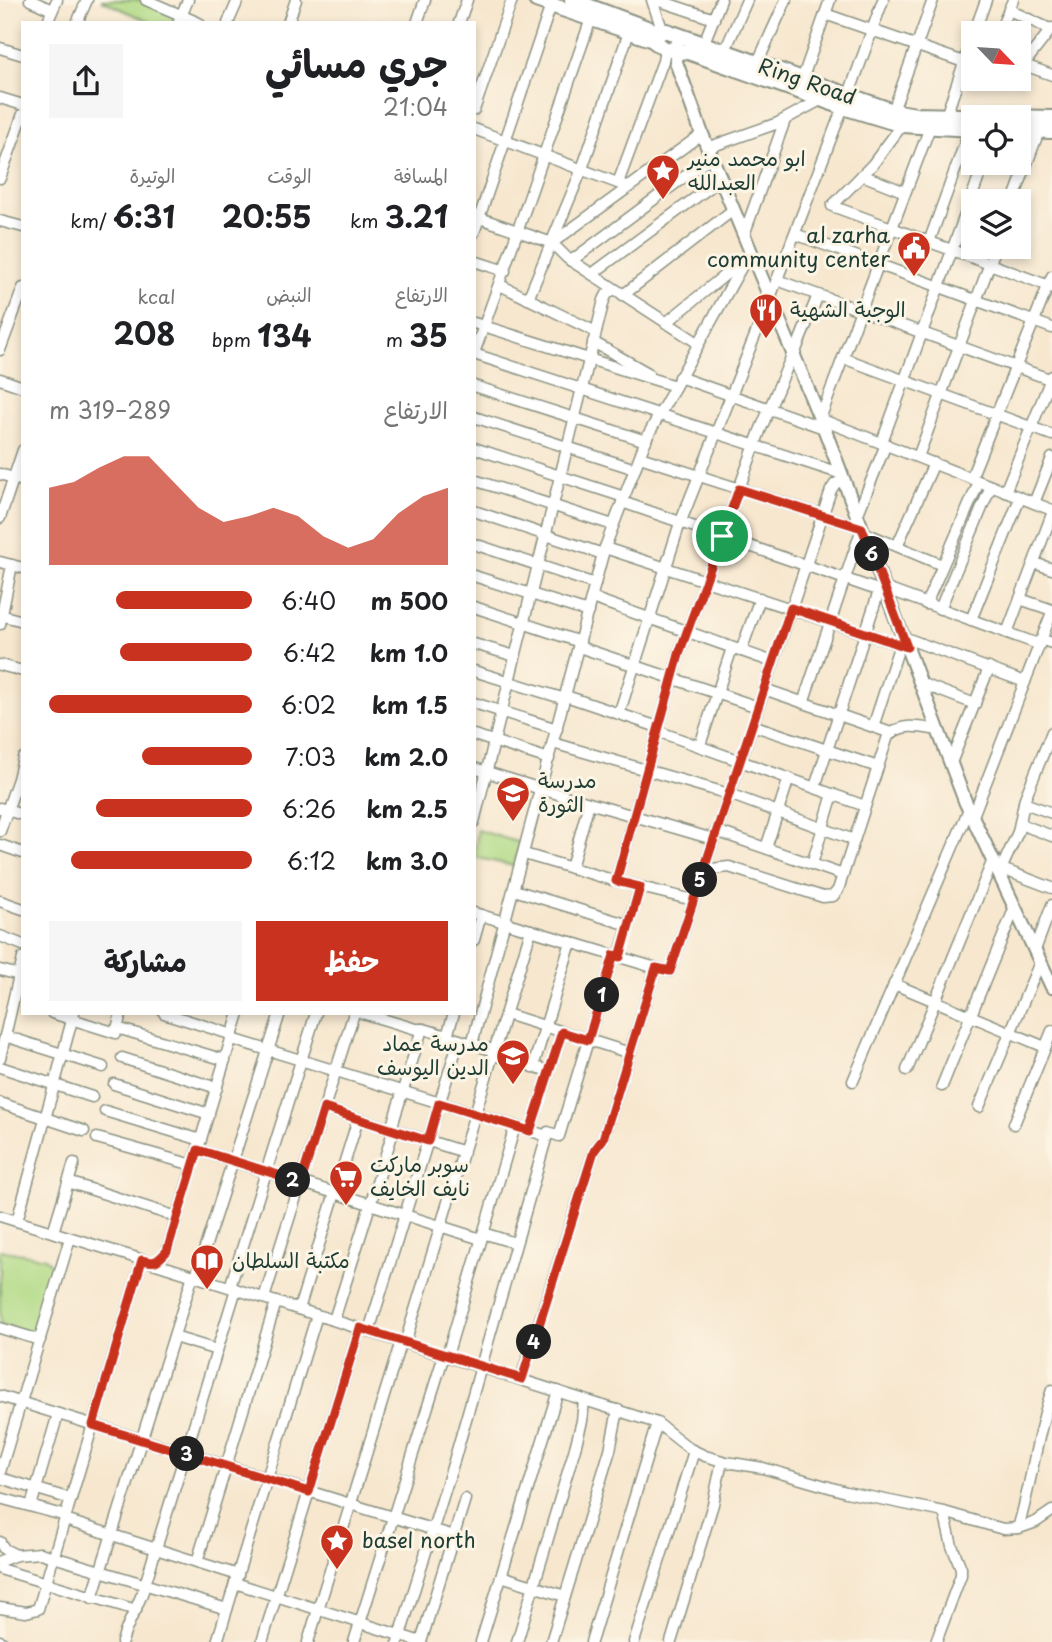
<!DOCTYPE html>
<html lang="ar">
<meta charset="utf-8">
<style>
:root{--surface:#fff;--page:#f6f6f6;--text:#202124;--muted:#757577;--accent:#c8321e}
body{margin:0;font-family:"Playpen Sans","Playpen Sans Arabic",sans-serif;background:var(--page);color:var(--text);direction:rtl;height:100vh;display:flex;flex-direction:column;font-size:26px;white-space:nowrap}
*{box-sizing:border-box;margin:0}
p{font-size:23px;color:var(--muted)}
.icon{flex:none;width:38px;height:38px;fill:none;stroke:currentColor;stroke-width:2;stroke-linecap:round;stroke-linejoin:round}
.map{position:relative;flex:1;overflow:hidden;direction:ltr}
.side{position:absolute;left:21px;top:21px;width:455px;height:994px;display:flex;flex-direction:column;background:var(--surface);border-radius:0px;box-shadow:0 4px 10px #0003;direction:rtl}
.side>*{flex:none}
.needle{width:46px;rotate:115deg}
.controls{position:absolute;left:961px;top:21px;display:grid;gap:14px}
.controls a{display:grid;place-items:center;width:70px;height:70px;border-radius:0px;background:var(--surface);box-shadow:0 4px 10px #0003;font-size:35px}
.pin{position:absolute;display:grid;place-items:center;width:60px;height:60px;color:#fff;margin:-30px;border:4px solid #fff;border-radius:50%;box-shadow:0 2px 7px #0007}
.km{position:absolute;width:35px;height:35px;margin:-18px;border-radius:50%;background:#222;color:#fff;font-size:19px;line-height:35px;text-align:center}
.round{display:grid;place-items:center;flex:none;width:74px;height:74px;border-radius:0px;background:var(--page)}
.summary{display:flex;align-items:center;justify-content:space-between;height:119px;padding:0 28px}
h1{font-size:38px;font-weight:700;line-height:52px}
.stats{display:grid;grid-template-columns:repeat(3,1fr);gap:10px;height:119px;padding:7px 28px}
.stats div{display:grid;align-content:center}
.stats b{font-size:30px;font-weight:700}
.stats small{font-size:19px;font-weight:400}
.stats p{font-size:19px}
.chart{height:196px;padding:14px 28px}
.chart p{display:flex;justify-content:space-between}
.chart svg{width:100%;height:126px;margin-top:7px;fill:var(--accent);opacity:.7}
.button{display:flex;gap:14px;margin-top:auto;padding:14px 28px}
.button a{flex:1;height:80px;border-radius:0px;background:var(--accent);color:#fff;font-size:28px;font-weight:700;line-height:80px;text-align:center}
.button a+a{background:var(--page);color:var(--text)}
ul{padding:0 28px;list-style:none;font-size:23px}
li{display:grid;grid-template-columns:112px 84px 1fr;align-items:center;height:52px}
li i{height:18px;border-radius:9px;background:var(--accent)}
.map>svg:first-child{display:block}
</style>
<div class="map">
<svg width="1052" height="1642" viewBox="0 0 1052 1642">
<rect width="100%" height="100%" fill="#fcf5e5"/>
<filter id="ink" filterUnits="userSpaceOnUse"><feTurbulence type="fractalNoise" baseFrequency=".0143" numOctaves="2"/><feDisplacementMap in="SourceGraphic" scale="14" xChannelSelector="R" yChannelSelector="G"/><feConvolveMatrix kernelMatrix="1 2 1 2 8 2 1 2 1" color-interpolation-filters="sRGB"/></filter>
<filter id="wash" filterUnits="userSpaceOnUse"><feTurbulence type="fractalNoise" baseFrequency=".00686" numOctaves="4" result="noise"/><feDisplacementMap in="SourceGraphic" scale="28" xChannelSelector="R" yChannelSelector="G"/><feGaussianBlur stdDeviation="1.57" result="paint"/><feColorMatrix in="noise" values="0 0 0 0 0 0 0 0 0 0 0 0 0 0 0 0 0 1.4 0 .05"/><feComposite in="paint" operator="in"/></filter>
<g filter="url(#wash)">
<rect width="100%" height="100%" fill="#f7e7cf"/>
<g fill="#b0da85" stroke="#688c5c" stroke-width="2">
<polygon points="101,0 141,0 177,15 174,23 152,23"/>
<polygon points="478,830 520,843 514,866 474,857"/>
<polygon points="0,1250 45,1258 52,1266 32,1334 0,1324"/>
</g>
</g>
<g filter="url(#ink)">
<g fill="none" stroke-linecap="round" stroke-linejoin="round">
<g stroke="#8b9282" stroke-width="13">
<g id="minor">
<polyline points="30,0 52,10"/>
<polyline points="146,0 199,23"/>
<polyline points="652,0 661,26 660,36"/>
<polyline points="657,0 714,19"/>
<polyline points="1009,10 1052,30"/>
<polyline points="825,14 964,62"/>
<polyline points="47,23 57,0"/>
<polyline points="77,23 87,0"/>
<polyline points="178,23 188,0"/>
<polyline points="228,23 238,0"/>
<polyline points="288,23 296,0"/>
<polyline points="417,23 425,0"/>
<polyline points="459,23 467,0"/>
<polyline points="974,33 986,0"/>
<polyline points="999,33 1013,0"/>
<polyline points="703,45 721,0"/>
<polyline points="0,48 23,55"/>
<polyline points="724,53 747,0"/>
<polyline points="1019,63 1052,75"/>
<polyline points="757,64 786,0"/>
<polyline points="1024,64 1052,28"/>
<polyline points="802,80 830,0"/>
<polyline points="848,97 883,0"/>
<polyline points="0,98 23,105"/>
<polyline points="474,110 512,0"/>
<polyline points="893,111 933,0"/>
<polyline points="946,116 973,36"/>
<polyline points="902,125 873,164 832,206 1052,287"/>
<polyline points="930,127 820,419 1052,510"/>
<polyline points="474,129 628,187"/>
<polyline points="707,148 778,123 822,99"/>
<polyline points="862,175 905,192"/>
<polyline points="0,178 23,114"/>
<polyline points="618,183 663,61 665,49"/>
<polyline points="1013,201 1039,131"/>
<polyline points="474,216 552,243 702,134"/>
<polyline points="0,221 23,227"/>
<polyline points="474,233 551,5"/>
<polyline points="795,234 1052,328"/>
<polyline points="744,235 785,120"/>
<polyline points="929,242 970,129"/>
<polyline points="552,243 567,258 698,343"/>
<polyline points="474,261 505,271"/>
<polyline points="571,261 711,157"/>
<polyline points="592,274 721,179"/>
<polyline points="777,280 1052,380"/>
<polyline points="500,285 596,332"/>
<polyline points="623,295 733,210"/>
<polyline points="528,299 582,169 629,32"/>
<polyline points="474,323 675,386"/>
<polyline points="666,323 736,266 743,264"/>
<polyline points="593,342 648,373"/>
<polyline points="0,350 23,288"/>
<path d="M474,353C515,242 552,130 591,19"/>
<polyline points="474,354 842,474"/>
<polyline points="794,355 818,295"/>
<polyline points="843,358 1052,435"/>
<polyline points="679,377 824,428"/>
<polyline points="0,379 23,387"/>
<polyline points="474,386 646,441"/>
<polyline points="474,417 635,469"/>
<polyline points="882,442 984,163"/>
<polyline points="474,448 624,497"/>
<polyline points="640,457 862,528 803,703"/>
<polyline points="918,457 996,247"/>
<polyline points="0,474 23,481"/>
<polyline points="971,478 1052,276"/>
<polyline points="474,480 613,525"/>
<polyline points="1005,492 1052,376"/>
<polyline points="622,502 886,593"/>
<polyline points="1034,503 1052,458"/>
<polyline points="474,511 603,554"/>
<polyline points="857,516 886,444"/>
<polyline points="0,518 23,450"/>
<polyline points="863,532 942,565"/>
<polyline points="474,544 595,584"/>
<polyline points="897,546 934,463"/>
<polyline points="605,548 907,647"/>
<polyline points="0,562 23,568"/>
<polyline points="1034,563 1052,569"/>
<polyline points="474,576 588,612"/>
<polyline points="884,588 1035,643 1043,640 1052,643"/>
<polyline points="592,598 773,662"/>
<polyline points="1020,599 1052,610"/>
<polyline points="926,604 979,482"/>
<polyline points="474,607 580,642"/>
<polyline points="940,609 991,486"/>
<polyline points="0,615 23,621"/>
<polyline points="971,620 1020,498"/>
<polyline points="0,624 12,565"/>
<polyline points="1007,633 1052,514"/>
<polyline points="903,637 1025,682"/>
<polyline points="474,644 515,656"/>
<polyline points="579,647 758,707"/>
<polyline points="741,651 760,598"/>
<polyline points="0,665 23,671"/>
<polyline points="474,671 565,699"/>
<polyline points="920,683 975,704"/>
<polyline points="764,689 891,733"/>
<polyline points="566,696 658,727"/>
<polyline points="474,703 557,729"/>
<polyline points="619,714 679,526 770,298 843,107"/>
<polyline points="752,725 878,767"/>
<polyline points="873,727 900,644"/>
<polyline points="657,731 865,806"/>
<polyline points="474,735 549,759"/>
<polyline points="553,743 729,794 854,840"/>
<polyline points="700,745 732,648"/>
<polyline points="951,763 989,668"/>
<polyline points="474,768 541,789 713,839"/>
<polyline points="815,787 879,591"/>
<polyline points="1024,803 1052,813"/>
<polyline points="0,808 23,815"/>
<polyline points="973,816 1052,612"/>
<polyline points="474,822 604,300 607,294 614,289"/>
<polyline points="1020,824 1052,836"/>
<polyline points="0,831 18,779 23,758"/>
<polyline points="716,831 843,875"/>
<polyline points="0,845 23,853"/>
<polyline points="766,848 789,778"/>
<polyline points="524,854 616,881 693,900"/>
<polyline points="812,864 833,794"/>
<polyline points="571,868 589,803"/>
<polyline points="1002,869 1052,888"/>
<path d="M703,870L729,867L823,897L833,896L838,890L888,736C903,722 920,727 938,730"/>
<polyline points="999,874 1018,832 1025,798 1052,732"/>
<polyline points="616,881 680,651 760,431 793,353"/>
<polyline points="514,890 629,925"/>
<polyline points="0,901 23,909"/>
<polyline points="474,913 656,968"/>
<polyline points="0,936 23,945"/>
<polyline points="474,940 481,915"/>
<polyline points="1035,950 1052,905"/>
<polyline points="619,957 640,887"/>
<polyline points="0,970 19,975"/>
<polyline points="894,984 1045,1047"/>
<polyline points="52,1013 116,1033 121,1013"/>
<polyline points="164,1013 233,1035"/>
<polyline points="362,1013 416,1029 424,1029 495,1051"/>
<polyline points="506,1014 630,1053"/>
<polyline points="117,1028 225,1060"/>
<polyline points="5,1036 103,1067"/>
<polyline points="447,1036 454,1013"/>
<polyline points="232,1039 547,1136"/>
<polyline points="472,1044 604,550 647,437 743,264 753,258"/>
<polyline points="494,1055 549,1071"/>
<polyline points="0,1058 23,958"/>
<polyline points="122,1058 217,1088"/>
<polyline points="0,1067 92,1097"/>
<polyline points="533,1067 571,942"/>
<polyline points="907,1070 993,860"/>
<polyline points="853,1081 969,809"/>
<polyline points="114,1084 209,1114"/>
<polyline points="942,1086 1015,907"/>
<polyline points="0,1103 84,1131"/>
<polyline points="979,1107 1040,962"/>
<polyline points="324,1108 464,1152"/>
<polyline points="105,1111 201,1140"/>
<polyline points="1014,1124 1052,1031"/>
<polyline points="530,1131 562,1032"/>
<polyline points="97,1138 193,1165"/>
<polyline points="198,1150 481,1239"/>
<polyline points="68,1182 177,1217"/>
<polyline points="0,1216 153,1263 159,1261 167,1251 239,1013"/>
<polyline points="17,1221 74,1013"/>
<polyline points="53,1232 74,1163"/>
<polyline points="483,1233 515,1243"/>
<polyline points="153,1263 657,1423 690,1449 705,1456 726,1462 763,1468 846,1492 944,1512 1003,1529 1019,1528 1036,1522 1052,1511"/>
<polyline points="196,1276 280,1013"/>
<polyline points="230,1287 316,1013"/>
<polyline points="264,1298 354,1013"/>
<polyline points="299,1309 358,1119"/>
<polyline points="334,1320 392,1135 391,1129 422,1029"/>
<polyline points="0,1328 40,1340"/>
<polyline points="369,1331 459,1040"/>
<polyline points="174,1337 217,1350"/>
<polyline points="405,1343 531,930"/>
<polyline points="447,1356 515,1126"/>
<polyline points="521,1379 594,1151 603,1139 656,968 670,971 831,490 835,484 844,479"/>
<polyline points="0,1396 454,1536"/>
<polyline points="0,1472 70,1238"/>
<polyline points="0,1478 71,1499"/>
<polyline points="0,1498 66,1516"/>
<polyline points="31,1506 58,1414"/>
<polyline points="65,1520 238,1575"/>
<path d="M1018,1528C1032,1483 1036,1435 1052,1390"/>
<polyline points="0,1542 4,1549 16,1555"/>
<polyline points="0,1561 16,1555 40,1553 227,1609"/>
<polyline points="197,1562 276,1302"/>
<polyline points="0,1569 136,1610"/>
<polyline points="501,1576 565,1596"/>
<polyline points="235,1583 421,1642"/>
<polyline points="92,1598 193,1275"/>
<polyline points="0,1608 26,1612 38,1609 142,1260"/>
<polyline points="0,1641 2,1642"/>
<path d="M122,1642C127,1623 137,1609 143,1591L236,1289"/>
<polyline points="217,1642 317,1315"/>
<polyline points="262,1642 360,1328"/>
<polyline points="308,1642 401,1341"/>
<polyline points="354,1642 444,1355"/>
<polyline points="398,1642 454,1461 548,1132 559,1136 614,955"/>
<polyline points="421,1642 465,1499"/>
<polyline points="481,1642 558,1391"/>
<polyline points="517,1642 575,1448 582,1421 584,1400"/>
<polyline points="551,1642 610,1450 618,1410"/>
<polyline points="591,1642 657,1423"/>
<polyline points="634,1642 694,1451"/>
<polyline points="671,1642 713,1504 722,1461"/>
<polyline points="936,1642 961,1575 961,1568 952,1546 944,1512"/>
</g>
</g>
<g stroke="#8b9282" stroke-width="16">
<polyline id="major" points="677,35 676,62 702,134 824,428 965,801 1052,987"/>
</g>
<g stroke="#8b9282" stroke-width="18">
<g id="highway">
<polyline points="536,0 651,39 665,49 688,52 843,107 902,125 973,129"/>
<polyline points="572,0 655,31 667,31 893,111 916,115 1052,118"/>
<polyline points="1018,130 1052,131"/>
</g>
</g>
<use href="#minor" stroke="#fff" stroke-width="10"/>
<use href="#major" stroke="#fff" stroke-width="12"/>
<use href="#highway" stroke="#fff" stroke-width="14"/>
</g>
</g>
<g fill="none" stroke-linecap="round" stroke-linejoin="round" filter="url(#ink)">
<g stroke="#fff" stroke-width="14">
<path id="route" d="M739,489L862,528L907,647L791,608L670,971L656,968L603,1139L594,1151L522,1379L360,1328L309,1492L93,1425L142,1260C156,1264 158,1261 167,1251L198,1150L301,1182L324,1108L428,1141L439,1103L530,1131L562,1032L588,1040L614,955L620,957L640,887L616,881L680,651Z"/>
</g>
<use href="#route" stroke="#c8321e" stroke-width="9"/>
</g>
<defs>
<g id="sight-pin" transform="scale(1.75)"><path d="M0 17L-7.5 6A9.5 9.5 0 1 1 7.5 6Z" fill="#c8321e" stroke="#fcf5e5"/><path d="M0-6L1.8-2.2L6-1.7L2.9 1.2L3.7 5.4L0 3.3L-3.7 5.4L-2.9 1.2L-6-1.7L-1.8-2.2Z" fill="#fff"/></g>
<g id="civic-pin" transform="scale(1.75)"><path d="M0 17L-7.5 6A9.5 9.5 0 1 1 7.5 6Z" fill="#c8321e" stroke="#fcf5e5"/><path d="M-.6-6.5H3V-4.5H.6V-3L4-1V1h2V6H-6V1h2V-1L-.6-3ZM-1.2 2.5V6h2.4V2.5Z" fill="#fff"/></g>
<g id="restaurant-pin" transform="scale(1.75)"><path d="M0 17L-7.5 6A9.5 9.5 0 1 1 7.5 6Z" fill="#c8321e" stroke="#fcf5e5"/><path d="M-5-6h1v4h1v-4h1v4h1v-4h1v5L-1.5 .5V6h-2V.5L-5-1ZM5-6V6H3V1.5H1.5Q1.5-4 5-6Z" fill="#fff"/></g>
<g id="school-pin" transform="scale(1.75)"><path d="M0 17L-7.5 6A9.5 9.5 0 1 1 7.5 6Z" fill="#c8321e" stroke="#fcf5e5"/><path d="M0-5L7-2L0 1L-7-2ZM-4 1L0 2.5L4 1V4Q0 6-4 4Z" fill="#fff"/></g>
<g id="supermarket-pin" transform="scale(1.75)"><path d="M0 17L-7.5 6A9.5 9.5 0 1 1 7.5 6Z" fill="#c8321e" stroke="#fcf5e5"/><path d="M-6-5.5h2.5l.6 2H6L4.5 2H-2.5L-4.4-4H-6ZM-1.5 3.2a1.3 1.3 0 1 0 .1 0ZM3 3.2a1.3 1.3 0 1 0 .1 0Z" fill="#fff"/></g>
<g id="library-pin" transform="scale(1.75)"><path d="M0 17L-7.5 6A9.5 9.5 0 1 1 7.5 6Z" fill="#c8321e" stroke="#fcf5e5"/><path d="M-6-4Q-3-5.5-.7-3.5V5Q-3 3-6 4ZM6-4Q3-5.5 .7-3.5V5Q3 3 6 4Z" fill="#fff"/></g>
</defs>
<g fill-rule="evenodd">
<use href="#sight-pin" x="663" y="171"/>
<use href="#civic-pin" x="914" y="248"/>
<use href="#restaurant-pin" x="766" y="310"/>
<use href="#school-pin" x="513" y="793"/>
<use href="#school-pin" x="513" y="1056"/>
<use href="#supermarket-pin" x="346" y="1177"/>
<use href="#library-pin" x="207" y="1261"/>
<use href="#sight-pin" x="337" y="1541"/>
</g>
<g text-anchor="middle" stroke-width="6" stroke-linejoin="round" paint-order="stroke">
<g font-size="21" fill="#1f3d34" stroke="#fcf5e5">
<text transform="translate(807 82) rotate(19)" y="7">Ring Road</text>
</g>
<g font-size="21" fill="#1f3d34" stroke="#fcf5e5" text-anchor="start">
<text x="688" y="166">ابو محمد منير<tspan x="688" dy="24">العبدالله</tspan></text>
<text x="890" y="243" text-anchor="end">al zarha<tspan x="890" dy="24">community center</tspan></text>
<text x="790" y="317">الوجبة الشهية</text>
<text x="538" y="788">مدرسة<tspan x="538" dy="24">الثورة</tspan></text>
<text x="489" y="1051" text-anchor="end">مدرسة عماد<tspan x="489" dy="24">الدين اليوسف</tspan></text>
<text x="370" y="1172">سوبر ماركت<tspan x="370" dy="24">نايف الخايف</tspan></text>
<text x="232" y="1268">مكتبة السلطان</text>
<text x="362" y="1548">basel north</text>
</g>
</g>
</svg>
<div class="controls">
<a><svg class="needle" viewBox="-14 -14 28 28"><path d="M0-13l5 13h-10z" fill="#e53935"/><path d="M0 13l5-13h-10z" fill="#757577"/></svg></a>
<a><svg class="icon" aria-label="locate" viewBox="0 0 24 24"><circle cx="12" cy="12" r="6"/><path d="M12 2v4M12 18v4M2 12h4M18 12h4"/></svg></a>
<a><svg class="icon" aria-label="layers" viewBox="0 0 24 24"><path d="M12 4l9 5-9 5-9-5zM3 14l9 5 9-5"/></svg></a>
</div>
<div class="pin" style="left:722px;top:536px;background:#1e9e55"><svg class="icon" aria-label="arrive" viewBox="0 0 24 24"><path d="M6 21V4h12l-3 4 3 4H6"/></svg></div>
<b class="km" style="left:602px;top:995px">1</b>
<b class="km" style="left:293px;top:1180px">2</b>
<b class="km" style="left:187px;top:1454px">3</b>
<b class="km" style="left:534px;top:1342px">4</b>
<b class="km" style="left:700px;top:880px">5</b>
<b class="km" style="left:872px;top:554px">6</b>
<section class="side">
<div class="summary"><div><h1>جري مسائي</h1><p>21:04</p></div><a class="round"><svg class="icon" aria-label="share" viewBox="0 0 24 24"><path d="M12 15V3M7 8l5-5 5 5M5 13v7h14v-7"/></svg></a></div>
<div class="stats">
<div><p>المسافة</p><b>3.21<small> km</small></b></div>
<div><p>الوقت</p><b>20:55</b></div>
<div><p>الوتيرة</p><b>6:31<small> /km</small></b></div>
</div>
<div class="stats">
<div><p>الارتفاع</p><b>35<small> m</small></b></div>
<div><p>النبض</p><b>134<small> bpm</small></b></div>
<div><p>kcal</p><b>208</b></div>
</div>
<div class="chart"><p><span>الارتفاع</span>289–319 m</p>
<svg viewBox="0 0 160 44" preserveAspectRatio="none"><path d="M0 44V17L10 15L20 10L30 6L40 6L50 15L60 24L70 29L80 27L90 24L100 27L110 34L120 38L130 35L140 26L150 20L160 17V44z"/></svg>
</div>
<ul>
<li><b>500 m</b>6:40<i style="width:67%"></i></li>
<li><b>1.0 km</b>6:42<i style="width:65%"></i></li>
<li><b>1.5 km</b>6:02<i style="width:100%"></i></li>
<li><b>2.0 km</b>7:03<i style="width:54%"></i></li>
<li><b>2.5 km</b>6:26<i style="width:77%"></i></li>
<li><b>3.0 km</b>6:12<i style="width:89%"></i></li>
</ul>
<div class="button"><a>حفظ</a><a>مشاركة</a></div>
</section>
</div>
